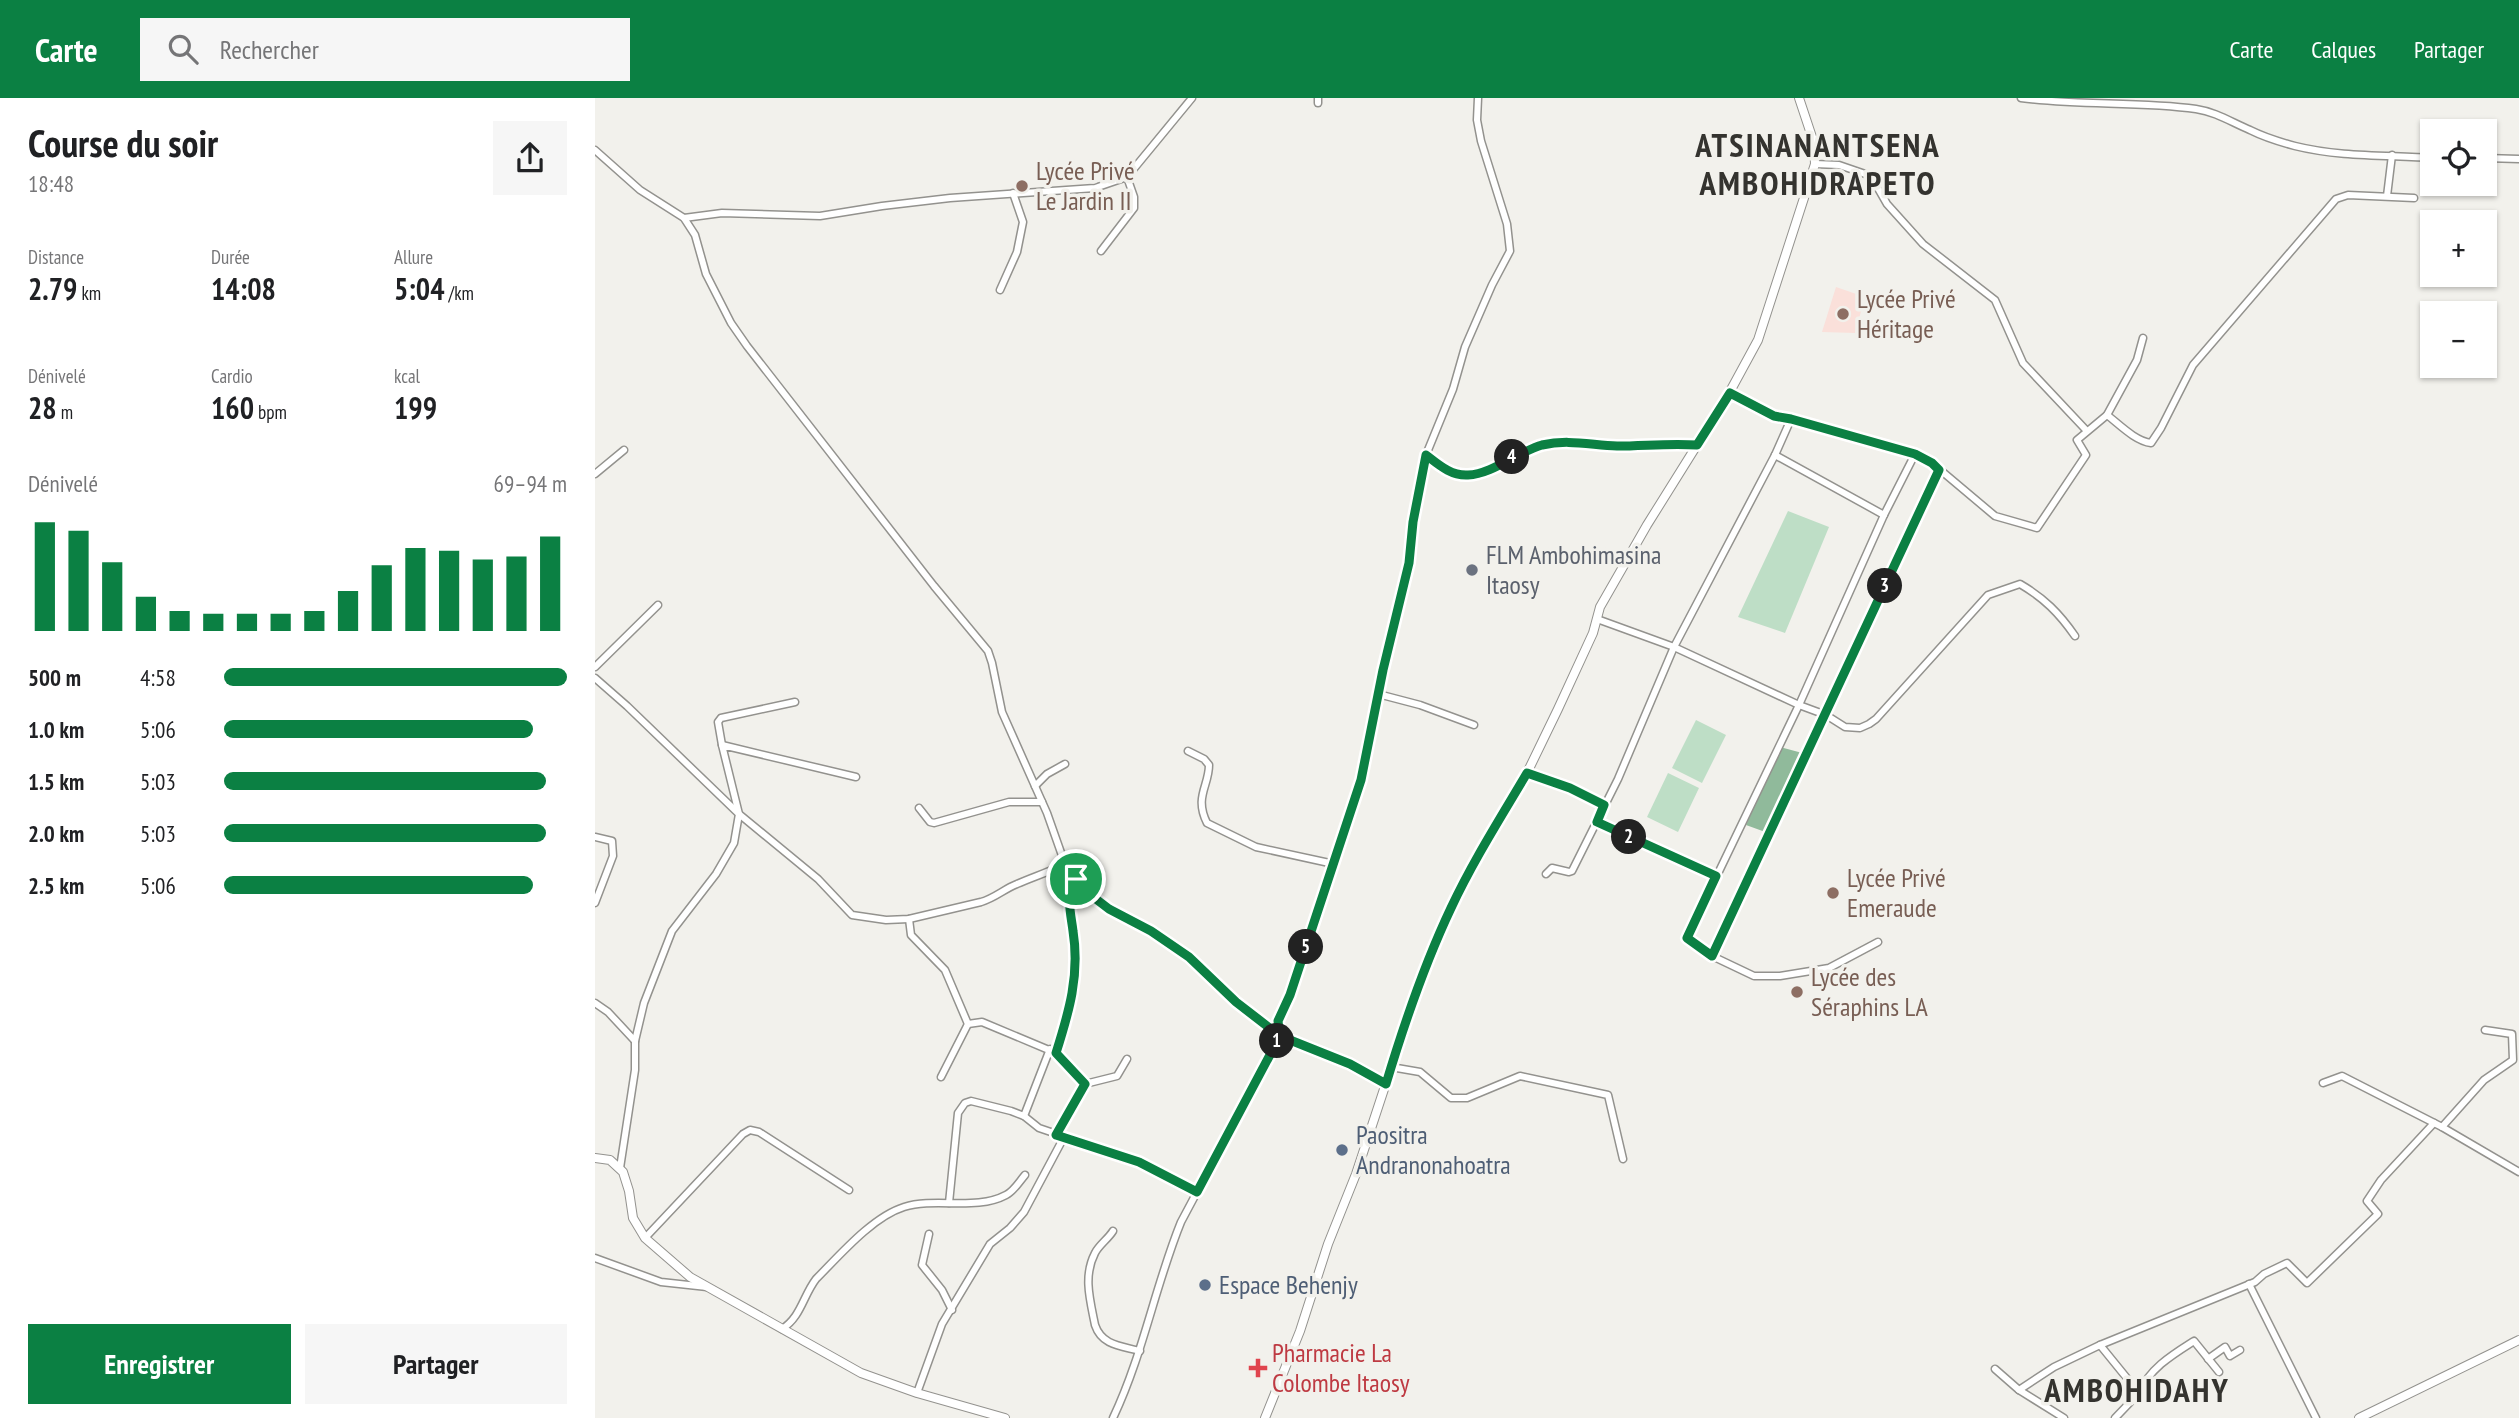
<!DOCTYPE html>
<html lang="fr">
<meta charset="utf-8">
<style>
:root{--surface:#fff;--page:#f6f6f6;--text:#202124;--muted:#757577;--accent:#0b8043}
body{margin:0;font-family:"PT Sans Narrow",sans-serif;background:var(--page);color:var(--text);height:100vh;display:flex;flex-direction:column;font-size:26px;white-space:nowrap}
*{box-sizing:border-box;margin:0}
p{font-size:23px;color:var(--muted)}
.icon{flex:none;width:38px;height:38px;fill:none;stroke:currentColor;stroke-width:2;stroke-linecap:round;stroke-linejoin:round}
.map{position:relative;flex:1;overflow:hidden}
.details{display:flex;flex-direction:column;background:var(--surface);width:595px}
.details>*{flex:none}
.tools{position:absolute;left:1825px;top:21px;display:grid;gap:14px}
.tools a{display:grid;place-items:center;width:77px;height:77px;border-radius:0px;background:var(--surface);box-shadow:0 2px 5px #0004;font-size:35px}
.pin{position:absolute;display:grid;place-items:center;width:60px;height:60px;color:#fff;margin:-30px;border:4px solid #fff;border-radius:50%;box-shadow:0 2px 7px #0007}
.km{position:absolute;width:35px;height:35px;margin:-18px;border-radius:50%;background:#222;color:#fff;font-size:19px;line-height:35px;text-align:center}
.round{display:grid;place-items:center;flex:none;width:74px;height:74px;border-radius:0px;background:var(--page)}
.head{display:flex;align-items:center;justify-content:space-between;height:119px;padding:0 28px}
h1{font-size:38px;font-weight:600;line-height:52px}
.metrics{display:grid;grid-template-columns:repeat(3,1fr);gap:10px;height:119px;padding:7px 28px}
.metrics div{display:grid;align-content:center}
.metrics b{font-size:30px;font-weight:600}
.metrics small{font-size:19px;font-weight:400}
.metrics p{font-size:19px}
.chart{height:196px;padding:14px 28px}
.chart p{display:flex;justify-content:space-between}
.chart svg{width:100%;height:126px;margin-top:7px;stroke:var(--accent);stroke-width:6}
.action{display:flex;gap:14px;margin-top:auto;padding:14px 28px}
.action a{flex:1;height:80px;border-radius:0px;background:var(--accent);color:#fff;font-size:28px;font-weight:600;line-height:80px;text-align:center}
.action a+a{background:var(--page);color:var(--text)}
ul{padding:0 28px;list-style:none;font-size:23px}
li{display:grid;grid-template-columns:112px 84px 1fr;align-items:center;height:52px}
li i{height:18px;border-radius:9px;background:var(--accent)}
header{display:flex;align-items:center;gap:42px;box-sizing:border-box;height:98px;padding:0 35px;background:var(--accent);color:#fff}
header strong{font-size:33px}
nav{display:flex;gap:38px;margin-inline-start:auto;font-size:24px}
.search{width:490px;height:63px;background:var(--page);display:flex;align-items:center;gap:18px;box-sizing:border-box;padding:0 24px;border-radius:0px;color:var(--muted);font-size:26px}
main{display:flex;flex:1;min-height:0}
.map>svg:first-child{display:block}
</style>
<header>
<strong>Carte</strong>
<div class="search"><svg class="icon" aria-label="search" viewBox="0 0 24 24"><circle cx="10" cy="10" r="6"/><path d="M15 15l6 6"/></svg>Rechercher</div>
<nav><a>Carte</a><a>Calques</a><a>Partager</a></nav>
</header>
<main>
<section class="details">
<div class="head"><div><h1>Course du soir</h1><p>18:48</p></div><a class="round"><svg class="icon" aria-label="share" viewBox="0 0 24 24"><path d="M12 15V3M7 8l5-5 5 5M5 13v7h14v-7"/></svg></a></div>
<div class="metrics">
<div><p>Distance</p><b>2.79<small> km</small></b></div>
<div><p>Durée</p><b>14:08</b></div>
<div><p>Allure</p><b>5:04<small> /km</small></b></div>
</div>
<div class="metrics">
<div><p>Dénivelé</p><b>28<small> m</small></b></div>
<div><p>Cardio</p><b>160<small> bpm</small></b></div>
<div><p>kcal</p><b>199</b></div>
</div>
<div class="chart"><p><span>Dénivelé</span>69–94 m</p>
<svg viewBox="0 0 160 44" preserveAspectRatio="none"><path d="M5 44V6M15 44V9M25 44V20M35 44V32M45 44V37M55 44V38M65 44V38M75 44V38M85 44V37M95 44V30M105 44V21M115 44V15M125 44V16M135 44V19M145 44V18M155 44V11"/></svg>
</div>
<ul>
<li><b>500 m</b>4:58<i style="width:100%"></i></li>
<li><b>1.0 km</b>5:06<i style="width:90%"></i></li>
<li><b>1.5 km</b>5:03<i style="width:94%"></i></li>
<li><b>2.0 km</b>5:03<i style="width:94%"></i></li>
<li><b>2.5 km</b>5:06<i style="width:90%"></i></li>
</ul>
<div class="action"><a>Enregistrer</a><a>Partager</a></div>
</section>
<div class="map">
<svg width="1924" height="1320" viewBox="0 0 1924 1320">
<rect width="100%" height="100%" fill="#f2f1ec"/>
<polygon fill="#fae0da" points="1241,189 1270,199 1260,235 1227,234"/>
<g fill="#bedec6">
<polygon points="1193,413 1234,429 1190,535 1143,519"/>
<polygon points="1101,622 1131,637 1107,685 1077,670"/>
<polygon points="1073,675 1104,690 1083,734 1052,719"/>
</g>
<polygon fill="#90ba9b" points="1185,649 1211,656 1173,735 1151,727"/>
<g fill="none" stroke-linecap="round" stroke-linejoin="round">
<g stroke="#93928e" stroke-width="9">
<g id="minor">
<path d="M1426,0C1484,8 1543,3 1601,11C1621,14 1636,24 1655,32C1669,39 1685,44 1700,48C1744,59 1792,57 1838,60"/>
<polyline points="723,5 723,0"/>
<polyline points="0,52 45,92 89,120 100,137 111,176 136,225 152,248 339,488 393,553 397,565 407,614 452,715 470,766 481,781 497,798 514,811 556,833 595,859 641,904 685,938 755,966 791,986"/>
<polyline points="1890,60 1924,61"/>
<polyline points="1220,66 1244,67 1276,78 1292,106 1328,146 1400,202 1428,265 1491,332"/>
<polyline points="1792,98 1797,57"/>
<polyline points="89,120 127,115 225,118 287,108 355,100 500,90 532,79 597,0"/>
<polyline points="506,153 539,110 539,99 532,79"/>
<polyline points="405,192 422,154 428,124 418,95"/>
<polyline points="1135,295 1179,318 1196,321 1320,356 1337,365 1400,418 1442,430 1491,357 1482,342 1512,317 1542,262 1548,240"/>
<path d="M1512,317C1524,326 1540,343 1556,345L1566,330L1598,267L1741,101L1753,97L1819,100"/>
<path d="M831,357C844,367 856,378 873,377C897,376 923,354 947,347C973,341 996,347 1022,348C1049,348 1075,345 1102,347"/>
<polyline points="1180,357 1289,417"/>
<polyline points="0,376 29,352"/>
<path d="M1002,521L1079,549L1204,607L1231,617L1250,629L1265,630L1274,626L1281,621L1393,497L1425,486C1449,500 1464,515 1480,538"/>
<polyline points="0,569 63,507"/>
<polyline points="0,580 32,608 144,716 139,745 121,776 77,833 49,905 40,943 40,972 25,1070"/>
<polyline points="783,596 825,607 879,627"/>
<polyline points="127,647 123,624 126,620 200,604"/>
<path d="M593,653L609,661L614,667C614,688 599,699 612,725L661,749L739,766"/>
<polyline points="932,675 975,690 1009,707"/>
<path d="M261,679L127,647L144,716L223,781L257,817L291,822L314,821L386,804C400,800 409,791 422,786C438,779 454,774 470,766"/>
<polyline points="440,688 452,676 470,666"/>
<polyline points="324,710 335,724 339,725 414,704 447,704"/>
<polyline points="1002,724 1121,778"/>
<polyline points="0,739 17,743 18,758 0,805"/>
<polyline points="951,776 957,770 974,774 977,773 1023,681 1079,549 1180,357 1196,321"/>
<path d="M314,821L316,837L350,872L373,926L387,924L461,955C474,914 485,877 478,833C476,816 470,797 481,781"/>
<polyline points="1283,844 1234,870 1185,878 1159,878 1117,858 1092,840 1204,607 1289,417 1320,356"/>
<polyline points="1117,858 1344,372"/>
<polyline points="0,905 13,914 40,943"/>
<polyline points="461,955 490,986"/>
<polyline points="796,969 825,974 856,1000 872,1000 925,978 1013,997 1028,1061"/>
<polyline points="346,979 373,926"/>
<polyline points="1728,985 1747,978 1847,1029 1924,1074"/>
<polyline points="429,1018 455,951"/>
<polyline points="1847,1029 1889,982 1918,962 1917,936 1890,932"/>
<polyline points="462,1037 490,986 522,978 532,961"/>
<polyline points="354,1105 363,1015 370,1005 376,1003 416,1013 429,1018 444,1030 544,1064 602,1094"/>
<path d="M518,1133C513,1141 504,1147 500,1155C488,1178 495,1202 500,1227C507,1248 527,1248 545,1253"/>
<polyline points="334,1136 327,1167 347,1192 357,1212"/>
<polyline points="50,1140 148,1036 155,1032 164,1034 254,1092"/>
<polyline points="0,1160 66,1184 112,1189"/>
<polyline points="1654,1186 1721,1320"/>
<path d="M187,1231C206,1219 208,1198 221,1181C244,1158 277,1119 309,1109C341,1099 381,1113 411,1097C419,1093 424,1084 430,1077"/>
<polyline points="1505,1247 1544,1295 1520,1320"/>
<polyline points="1613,1261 1630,1249 1635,1258 1645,1252"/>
<polyline points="1400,1271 1424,1292 1459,1269 1505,1247 1660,1184 1669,1176 1692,1165 1712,1185 1783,1116 1772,1103 1786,1082 1839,1025"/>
<polyline points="1424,1292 1469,1320"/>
<polyline points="322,1295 347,1226 395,1146 415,1130 429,1114 469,1039"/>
<path d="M1544,1295C1555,1270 1577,1257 1599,1243L1624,1274"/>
<path d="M518,1320C548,1257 560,1188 586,1124L685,938L683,923L695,897L766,682L788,572L814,465L818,424L831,357L858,291L870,249L897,187L915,153L912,126L886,43L882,22L883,0"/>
</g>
</g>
<g stroke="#93928e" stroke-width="10">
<g id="tertiary">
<polyline points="0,1060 15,1062 28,1074 34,1093 38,1120 50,1140 95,1179 266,1275 322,1295 410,1320"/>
<polyline points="670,1320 705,1233 733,1146 761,1076 827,876 876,770 932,675 963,611 998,535 1005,509 1052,427 1132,299 1163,242 1220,66 1219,45 1204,0"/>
<polyline points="1764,1320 1924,1242"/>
</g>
</g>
<use href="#minor" stroke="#fff" stroke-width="6"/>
<use href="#tertiary" stroke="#fff" stroke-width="8"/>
</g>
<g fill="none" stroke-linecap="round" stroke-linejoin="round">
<g stroke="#fff" stroke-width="14">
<path id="route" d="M481,781C470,797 476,816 478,833C485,877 474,914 461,955L490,986L461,1037L544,1064L602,1094L685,938L755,966L791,986C809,926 829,867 856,810C878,763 906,719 932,675L975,690L1009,707L1002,724L1121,778L1092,840L1117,858L1344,372L1337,365L1320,356L1196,321L1179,318L1135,295L1102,347C1075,345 1049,348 1022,348C996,347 973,341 947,347C923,354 897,376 873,377C856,378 844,367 831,357L818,424L814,465L788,572L766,682L695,897L683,923L685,938L641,904L594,859L556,833L514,811L497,798L481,781"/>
</g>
<use href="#route" stroke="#0b8043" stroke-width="9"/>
</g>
<g fill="#8d6e63" stroke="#f2f1ec" stroke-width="2.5">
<circle cx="427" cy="88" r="7"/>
<circle cx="1248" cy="216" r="7"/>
<circle cx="1238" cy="795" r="7"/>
<circle cx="1202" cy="894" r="7"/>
</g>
<circle fill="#6b7280" stroke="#f2f1ec" stroke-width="2.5" cx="877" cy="472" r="7"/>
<g fill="#5c6f8a" stroke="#f2f1ec" stroke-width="2.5">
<circle cx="747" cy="1052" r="7"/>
<circle cx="610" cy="1187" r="7"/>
</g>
<path fill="#e0444e" stroke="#f2f1ec" stroke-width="2.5" d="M659.5 1259.5h7v7h7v7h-7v7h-7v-7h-7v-7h7z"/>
<g text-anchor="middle" stroke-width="7" stroke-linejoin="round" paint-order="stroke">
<g font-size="26" fill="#785e54" stroke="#f2f1ec" text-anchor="start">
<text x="441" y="82">Lycée Privé<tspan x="441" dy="30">Le Jardin II</tspan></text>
<text x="1262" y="210">Lycée Privé<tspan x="1262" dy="30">Héritage</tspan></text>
<text x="1252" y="789">Lycée Privé<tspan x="1252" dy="30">Emeraude</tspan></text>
<text x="1216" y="888">Lycée des<tspan x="1216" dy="30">Séraphins LA</tspan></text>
</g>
<g font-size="26" fill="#5b616d" stroke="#f2f1ec" text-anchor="start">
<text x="891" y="466">FLM Ambohimasina<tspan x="891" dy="30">Itaosy</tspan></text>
</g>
<g font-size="26" fill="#4e5e75" stroke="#f2f1ec" text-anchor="start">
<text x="761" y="1046">Paositra<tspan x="761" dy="30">Andranonahoatra</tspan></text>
<text x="624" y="1196">Espace Behenjy</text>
</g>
<g font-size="26" fill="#be3a42" stroke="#f2f1ec" text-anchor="start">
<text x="677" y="1264">Pharmacie La<tspan x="677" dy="30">Colombe Itaosy</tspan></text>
</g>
<g font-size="33" font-weight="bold" letter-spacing="2" fill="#34332f" stroke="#f2f1ec">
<text x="1223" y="59">ATSINANANTSENA<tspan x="1223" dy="38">AMBOHIDRAPETO</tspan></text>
<text x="1542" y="1304">AMBOHIDAHY</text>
</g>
</g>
</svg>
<div class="tools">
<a><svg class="icon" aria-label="locate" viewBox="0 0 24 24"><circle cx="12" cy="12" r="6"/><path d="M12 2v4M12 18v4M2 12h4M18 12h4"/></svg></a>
<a>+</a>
<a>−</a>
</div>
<div class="pin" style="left:481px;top:781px;background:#1e9e55"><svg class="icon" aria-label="arrive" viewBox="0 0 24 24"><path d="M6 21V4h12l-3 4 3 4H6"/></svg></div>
<b class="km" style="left:682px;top:943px">1</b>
<b class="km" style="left:1034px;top:739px">2</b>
<b class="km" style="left:1290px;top:488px">3</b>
<b class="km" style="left:917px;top:359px">4</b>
<b class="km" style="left:711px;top:849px">5</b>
</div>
</main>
